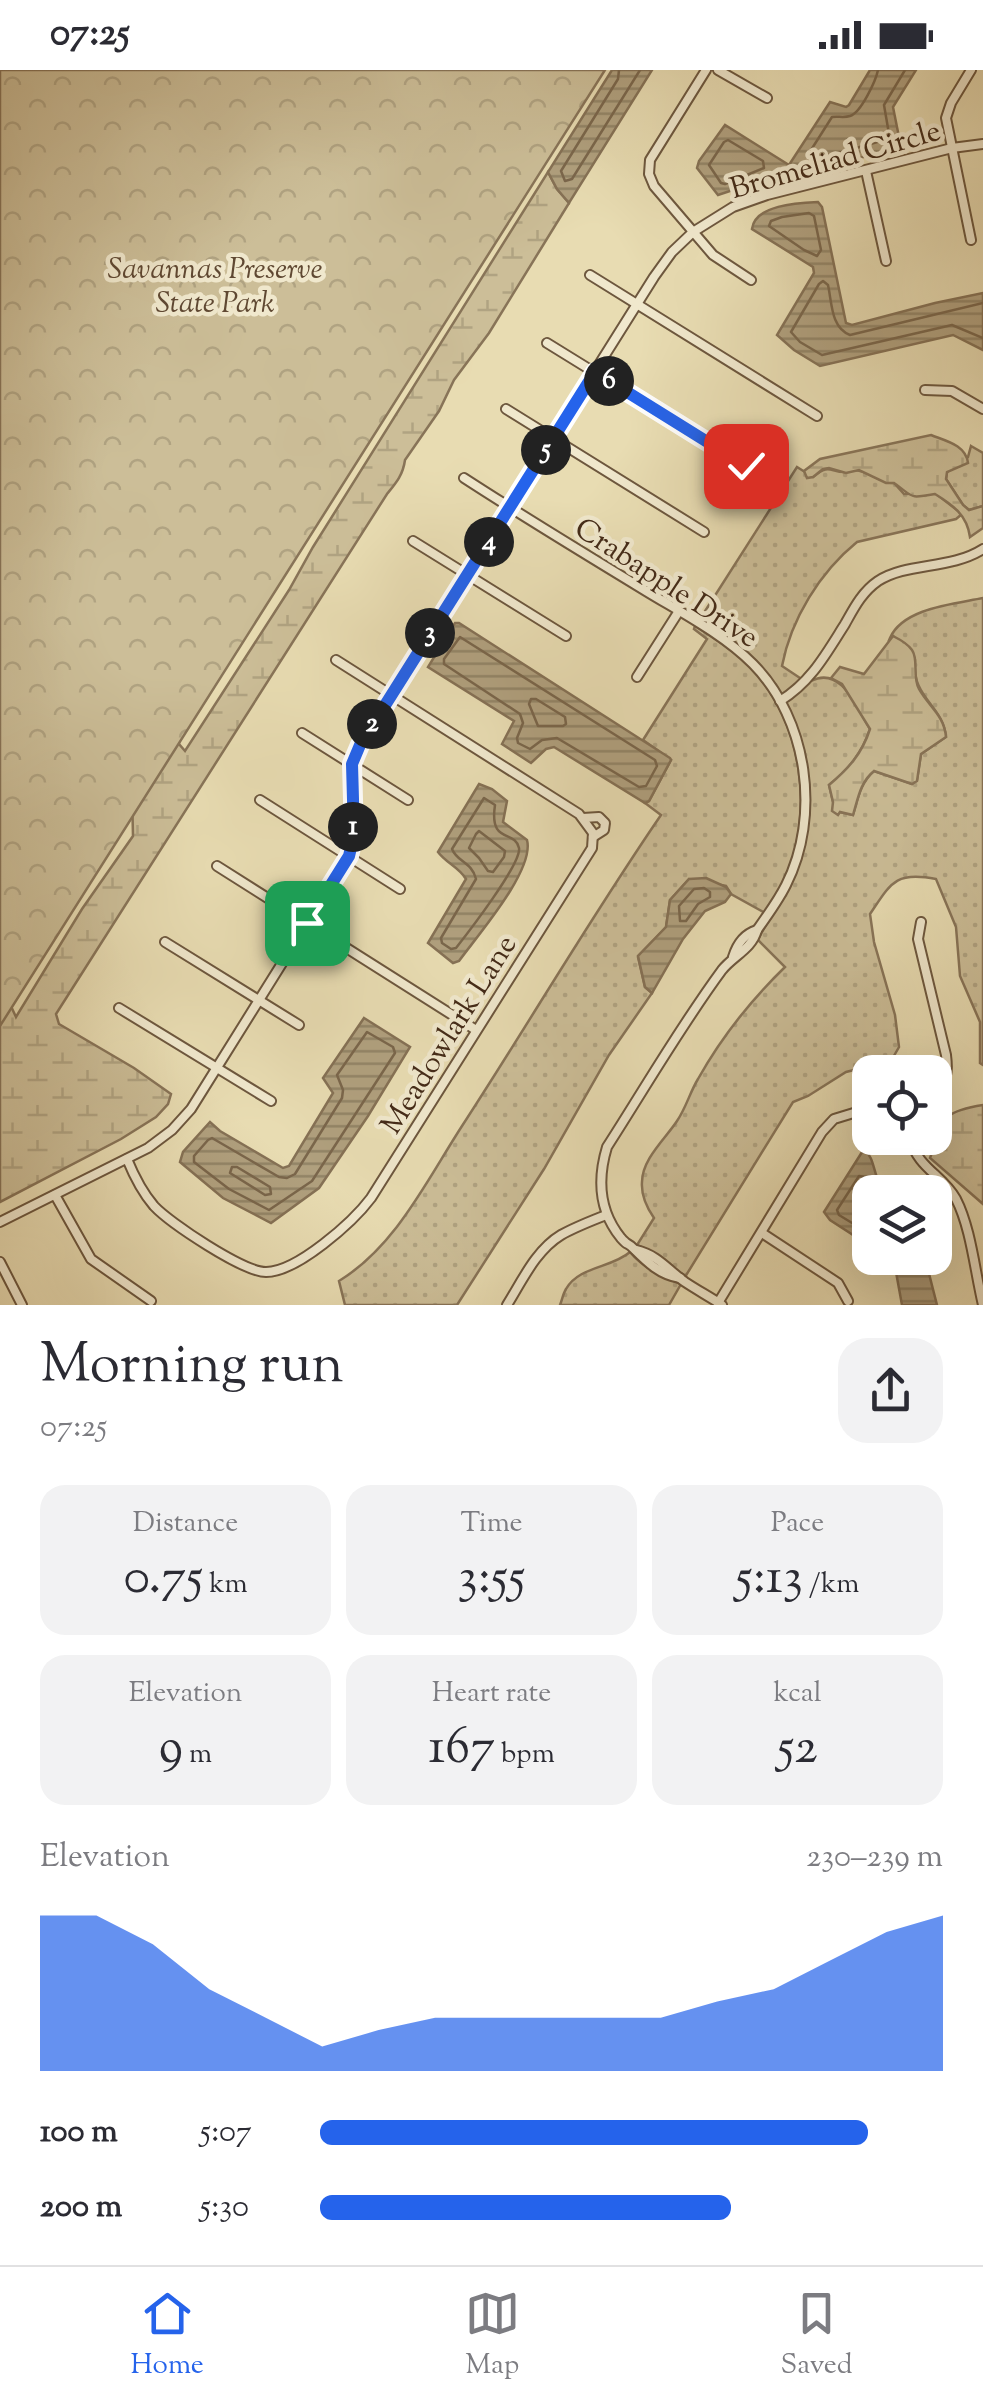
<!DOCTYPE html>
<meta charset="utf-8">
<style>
:root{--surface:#fff;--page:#f2f2f3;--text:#2b2b33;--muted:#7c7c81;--line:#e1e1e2;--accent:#2563eb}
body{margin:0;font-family:"Sorts Mill Goudy",serif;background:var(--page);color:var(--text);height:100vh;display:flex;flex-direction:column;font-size:38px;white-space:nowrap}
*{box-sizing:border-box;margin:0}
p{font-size:32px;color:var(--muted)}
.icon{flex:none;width:55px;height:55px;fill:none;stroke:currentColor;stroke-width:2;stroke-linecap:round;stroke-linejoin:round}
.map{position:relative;height:1235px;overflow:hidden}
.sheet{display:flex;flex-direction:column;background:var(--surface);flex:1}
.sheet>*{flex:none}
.buttons{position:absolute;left:852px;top:985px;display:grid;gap:20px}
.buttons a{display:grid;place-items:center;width:100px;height:100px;border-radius:20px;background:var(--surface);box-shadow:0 10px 40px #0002;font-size:50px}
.pin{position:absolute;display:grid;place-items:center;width:85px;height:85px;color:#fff;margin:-42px;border-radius:20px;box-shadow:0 5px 15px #0006}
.km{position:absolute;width:50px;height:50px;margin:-25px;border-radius:50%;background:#222;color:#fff;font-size:28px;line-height:50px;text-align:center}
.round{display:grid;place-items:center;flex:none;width:105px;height:105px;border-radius:30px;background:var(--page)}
.summary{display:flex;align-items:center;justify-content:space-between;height:170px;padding:0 40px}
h1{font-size:55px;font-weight:600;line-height:75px}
.metrics{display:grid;grid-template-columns:repeat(3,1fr);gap:15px;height:170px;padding:10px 40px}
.metrics div{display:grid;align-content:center;border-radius:25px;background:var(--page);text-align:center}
.metrics b{font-size:50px;font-weight:600}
.metrics small{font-size:28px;font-weight:400}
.metrics p{font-size:28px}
.chart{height:280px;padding:20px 40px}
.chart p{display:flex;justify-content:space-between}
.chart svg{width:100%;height:180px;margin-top:10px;fill:var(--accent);opacity:.7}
ul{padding:0 40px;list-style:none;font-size:32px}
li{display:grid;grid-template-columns:160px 120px 1fr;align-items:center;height:75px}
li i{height:25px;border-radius:12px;background:var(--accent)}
.status{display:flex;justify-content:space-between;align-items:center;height:70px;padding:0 50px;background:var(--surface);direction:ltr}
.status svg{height:28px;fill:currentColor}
.menu{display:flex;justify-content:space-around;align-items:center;height:140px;border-top:2px solid var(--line);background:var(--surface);font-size:28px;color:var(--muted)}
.menu a{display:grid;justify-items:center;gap:5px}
.menu .active{color:var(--accent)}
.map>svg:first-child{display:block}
</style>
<div class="status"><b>07:25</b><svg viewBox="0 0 49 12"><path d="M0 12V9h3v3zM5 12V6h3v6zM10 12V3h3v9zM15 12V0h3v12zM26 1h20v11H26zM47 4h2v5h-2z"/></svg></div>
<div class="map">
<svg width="983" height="1235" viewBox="0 0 983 1235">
<defs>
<pattern id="grass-dots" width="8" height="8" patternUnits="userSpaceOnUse" patternTransform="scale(2.5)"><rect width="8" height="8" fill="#ccbe98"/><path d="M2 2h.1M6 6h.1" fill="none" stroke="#b0a382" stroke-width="1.8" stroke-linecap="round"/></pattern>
<pattern id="wetland-marsh" width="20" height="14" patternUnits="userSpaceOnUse" patternTransform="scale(2.5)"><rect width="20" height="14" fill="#ccbe98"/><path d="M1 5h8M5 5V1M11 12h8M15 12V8" fill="none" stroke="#b0a382"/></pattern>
<pattern id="park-crowns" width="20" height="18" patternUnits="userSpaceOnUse" patternTransform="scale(2.5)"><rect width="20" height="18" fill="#ccbe98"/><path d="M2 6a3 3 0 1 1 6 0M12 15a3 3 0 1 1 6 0" fill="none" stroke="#b0a382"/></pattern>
<pattern id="water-rules" width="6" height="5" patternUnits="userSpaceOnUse" patternTransform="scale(2.5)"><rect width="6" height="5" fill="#b0a07e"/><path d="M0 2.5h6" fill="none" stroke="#918366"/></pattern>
</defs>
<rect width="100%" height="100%" fill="#e8dcb2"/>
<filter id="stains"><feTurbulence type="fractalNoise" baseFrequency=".002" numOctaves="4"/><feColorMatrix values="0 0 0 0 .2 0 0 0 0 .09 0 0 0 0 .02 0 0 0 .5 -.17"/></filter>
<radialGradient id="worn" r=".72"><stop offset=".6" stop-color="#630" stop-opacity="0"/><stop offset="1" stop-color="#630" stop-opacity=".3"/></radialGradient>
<g fill="url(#grass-dots)" stroke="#887458" stroke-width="2.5">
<polygon points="971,376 983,383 983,436 969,440 963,435 946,409 947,402 968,387"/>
<path d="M797,397L813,407C830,393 829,402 845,402C848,402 851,400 853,400C867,399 879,413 894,413L904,424L935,423L962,444L956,449L857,472C820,502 791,549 782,596L803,610L781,626L756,591L700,549Z"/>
<path d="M983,528V995L980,993V952L960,906L956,857L936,809C895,801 891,813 870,844L874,872L895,945L899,977L891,991L846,1002L808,1026L793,1032L685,1207C671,1194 656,1182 637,1175L654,1148C647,1138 641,1125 642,1112C642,1089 666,1068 677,1051C686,1038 690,1022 698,1009C721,968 751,930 785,897L758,870C766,852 780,835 790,816C819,755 812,693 785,633C793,627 804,615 811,611C842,595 857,639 870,659C862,683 849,699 829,715L833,732L839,742L853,745C858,728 861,712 874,701L912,714L917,710L921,684L946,667C943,635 911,628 915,590L893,566L890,568C903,538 954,534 983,528Z"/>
<path d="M695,556C714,568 736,582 751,598C803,654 814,740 785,809C780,821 772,832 765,843L731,824L726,816L689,809L670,830L666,857L638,887L645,917L652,923L609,985L544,1099L457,1235H345L339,1211C396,1176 427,1110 462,1056C529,953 591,847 661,745L645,733L649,731L671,690L643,670L707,569L694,559Z"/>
<path d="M630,1182C643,1198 662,1207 681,1214L669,1235H560C562,1230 563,1224 566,1219C579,1196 612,1198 630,1182Z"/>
</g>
<g fill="url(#wetland-marsh)" stroke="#887458" stroke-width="2.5">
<path d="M548,102L557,119L569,133L489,263L454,310L439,341L405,390C403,405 396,413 387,424L56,944L59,954L134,998L171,1024L168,1034L156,1047L121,1069L0,1132V369L9,932L16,947L82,839L133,766L132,721L179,662V674L185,681L289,520L313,477Z"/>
<path d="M931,365C946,371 966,375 968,393L947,402L946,409L963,435L969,440L983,436V458L970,467C967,445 953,435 935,424C908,429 914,427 894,413H886L859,400L846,403L829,398L823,399L813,407L807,408L804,401L820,389Z"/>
<path d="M893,566C899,569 908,574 912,580C919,590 912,606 919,619C929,637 944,645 946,667L921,684L917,711L912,714L874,701C860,712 858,729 853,745L840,742L838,745L832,741L833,732L829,715C848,699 862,684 870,659L842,614L831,608L840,597L864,604Z"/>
<path d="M983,1035V1134L930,1088C945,1049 939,1042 983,1035Z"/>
</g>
<polygon fill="url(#park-crowns)" stroke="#887458" stroke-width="2.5" points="0,0 605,0 0,956"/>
<g fill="url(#water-rules)" stroke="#857155" stroke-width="2.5">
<polygon points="612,0 652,0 569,133 557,119 548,102"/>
<polygon points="870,0 916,0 893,37 901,77 837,94 781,104 718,125 697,98 699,91 725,55 789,95 830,32 846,37 849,35"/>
<path d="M818,132L822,137L846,253L852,255L935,233L983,223V280L953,265L820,296L794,280L777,265L814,203L813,197L752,159C755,135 797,133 818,132Z"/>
<polygon points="455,553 459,553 670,688 671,690 649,731 645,733 554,677 546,679 531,693 502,674 514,651 428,597"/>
<path d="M479,714L492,719L507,731L503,752L527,770C535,800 477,866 459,891L453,893L428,873L466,809C459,797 446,793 438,782Z"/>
<polygon points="706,808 726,817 731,824 725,832 705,841 683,869 652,923 645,917 638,886 666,857 670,830 689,809"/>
<polygon points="364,948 410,977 368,1046 319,1118 271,1153 223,1128 180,1092 183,1082 210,1052 220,1061 283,1098 289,1096 333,1023 323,1008"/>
<path d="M864,1079C877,1090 872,1111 887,1122H870V1176L830,1150L824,1142Z"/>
<polygon points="888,1188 925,1188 937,1235 902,1235 894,1191"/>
</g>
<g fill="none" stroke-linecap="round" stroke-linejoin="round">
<g stroke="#7a664b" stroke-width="2.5">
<polyline points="619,0 618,9 561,101 565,111 572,109 640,0"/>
<path d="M878,0C876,10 861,43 850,46C844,48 838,46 832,47L811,80L813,87L835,84L888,69L889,64L884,35L905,0"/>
<polygon points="728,70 763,91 764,98 725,114 721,113 709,95 724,72"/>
<polygon points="809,143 814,146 821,180 817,186 804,180 769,156 771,151 782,147"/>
<path d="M983,233L850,265C831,258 832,233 828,215L823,211L819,214L791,262L800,272L822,285L952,255L983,268"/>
<polygon points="460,567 655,690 657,696 646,716 639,717 557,668 542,670 530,679 518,673 517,668 523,653 520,644 444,594 444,589"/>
<polygon points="531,629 536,629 565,647 566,654 563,656 538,656 529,634"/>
<path d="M484,728L495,735C489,775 515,759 519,778C522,793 467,864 456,878L451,879L442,873L441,868L476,809C472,792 457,792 452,779Z"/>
<polygon points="479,761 505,781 504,787 493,802 488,801 479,788 469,778 476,764"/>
<polygon points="704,818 710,822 710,827 698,834 686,851 680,851 679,836 694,819"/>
<polygon points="367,962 393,977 395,983 312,1111 269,1140 229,1119 194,1092 194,1086 208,1070 212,1068 279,1107 287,1108 295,1104 342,1028 343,1020 337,1005"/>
<polygon points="232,1097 237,1097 270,1117 271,1124 265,1125 230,1103"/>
<polyline points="870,1164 839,1145 837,1140 859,1106 865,1107 872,1122"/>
</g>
<g stroke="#6d573e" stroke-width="12">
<g id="minor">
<polyline points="706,0 650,90 649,104 654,116 713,185 751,210"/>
<polyline points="718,0 767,28"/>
<polyline points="866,101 886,191"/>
<polyline points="971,170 946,48 951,33 971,0"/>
<polyline points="590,205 817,346"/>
<polyline points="547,273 746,396"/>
<polyline points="925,320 952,321 983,339"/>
<polyline points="506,339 704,462"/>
<path d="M464,408C524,447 585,484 646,521C682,543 723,564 753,594C808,650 821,746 786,815C778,831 767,846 757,860C752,879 733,886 722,900C680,957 645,1018 607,1077C597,1110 599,1141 621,1168C629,1177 626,1171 634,1179C647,1192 660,1205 680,1208"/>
<polyline points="413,471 566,566"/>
<polyline points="637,607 679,541"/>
<path d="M780,631C811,612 826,584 845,554C854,538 862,522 878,511C907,492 950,500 983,479"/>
<polyline points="302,663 408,730"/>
<polyline points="260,730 400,819"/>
<polyline points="583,748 599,747 605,753 604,760 593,767"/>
<polyline points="217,796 476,960"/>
<path d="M921,852L918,869L946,985C948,1001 948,1010 935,1020"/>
<polyline points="165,872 299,955"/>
<path d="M733,887C737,874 744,864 757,860"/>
<polyline points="119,938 271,1031"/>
<path d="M910,1068C918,1099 942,1104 956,1129C971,1158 975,1202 983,1235"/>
<path d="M127,1089C134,1106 142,1122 154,1136C170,1153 243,1202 266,1202C297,1202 353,1152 371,1128L592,778L593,763L579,744L336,590"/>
<polyline points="55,1125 91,1189 151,1231"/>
<path d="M0,1152L148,1078L172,1060L191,1039L349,786C357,748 346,710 360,675L654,207L672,182L693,162L733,137L767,125L952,78L983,74"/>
<polyline points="762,1163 838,1213 848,1231"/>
<path d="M636,1180C658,1185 668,1200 685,1212C697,1220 710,1227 722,1235"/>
<polyline points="0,1192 22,1235"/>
<polyline points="718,1233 822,1062 834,1049 870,1038"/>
<path d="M507,1235C522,1211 536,1180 561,1165C575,1157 591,1151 606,1145"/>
</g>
</g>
<use href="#minor" stroke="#f0e8cd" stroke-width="8"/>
</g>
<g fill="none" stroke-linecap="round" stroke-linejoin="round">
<g stroke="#fff" stroke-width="20">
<polyline id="route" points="307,853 349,786 354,765 352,694 360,675 595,302 746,396"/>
</g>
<use href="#route" stroke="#2563eb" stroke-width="12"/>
</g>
<g text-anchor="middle" stroke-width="9" stroke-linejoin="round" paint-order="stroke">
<g font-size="30" fill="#442b18" stroke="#f0e8cd">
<text transform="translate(835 89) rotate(-16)" y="10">Bromeliad Circle</text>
<text transform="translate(667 512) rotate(33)" y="10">Crabapple Drive</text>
<text transform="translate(448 964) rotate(-58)" y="10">Meadowlark Lane</text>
</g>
<g font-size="30" font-style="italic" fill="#5f4832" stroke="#f0e8cd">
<text x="215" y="208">Savannas Preserve<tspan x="215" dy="34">State Park</tspan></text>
</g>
</g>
<rect width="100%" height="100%" filter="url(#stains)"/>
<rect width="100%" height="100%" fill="url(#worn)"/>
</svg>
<div class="buttons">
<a><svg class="icon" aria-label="locate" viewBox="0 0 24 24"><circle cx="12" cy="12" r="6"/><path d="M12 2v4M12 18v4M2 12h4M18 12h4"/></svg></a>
<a><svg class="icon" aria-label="layers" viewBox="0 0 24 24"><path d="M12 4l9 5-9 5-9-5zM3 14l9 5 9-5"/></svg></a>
</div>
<div class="pin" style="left:307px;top:853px;background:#1e9e55"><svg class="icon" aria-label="arrive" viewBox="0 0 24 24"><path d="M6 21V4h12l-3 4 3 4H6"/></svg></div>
<div class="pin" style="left:746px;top:396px;background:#d93025"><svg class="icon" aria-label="check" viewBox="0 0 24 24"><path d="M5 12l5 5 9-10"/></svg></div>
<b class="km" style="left:353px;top:757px">1</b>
<b class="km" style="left:372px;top:654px">2</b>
<b class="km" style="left:430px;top:563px">3</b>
<b class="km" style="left:489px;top:472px">4</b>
<b class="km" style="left:546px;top:380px">5</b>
<b class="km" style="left:609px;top:311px">6</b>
</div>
<section class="sheet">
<div class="summary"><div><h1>Morning run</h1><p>07:25</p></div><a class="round"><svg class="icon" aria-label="share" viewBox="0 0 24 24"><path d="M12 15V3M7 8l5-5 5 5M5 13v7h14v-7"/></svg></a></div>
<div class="metrics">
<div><p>Distance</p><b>0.75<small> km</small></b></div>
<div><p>Time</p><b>3:55</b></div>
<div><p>Pace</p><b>5:13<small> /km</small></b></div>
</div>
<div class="metrics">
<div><p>Elevation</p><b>9<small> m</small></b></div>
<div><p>Heart rate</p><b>167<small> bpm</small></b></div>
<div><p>kcal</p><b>52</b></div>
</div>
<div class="chart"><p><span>Elevation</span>230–239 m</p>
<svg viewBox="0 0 160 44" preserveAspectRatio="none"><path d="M0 44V6L10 6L20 13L30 24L40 31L50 38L60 34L70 31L80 31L90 31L100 31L110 31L120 27L130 24L140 17L150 10L160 6V44z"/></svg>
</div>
<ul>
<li><b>100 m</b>5:07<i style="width:88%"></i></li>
<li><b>200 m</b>5:30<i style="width:66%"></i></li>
</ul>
</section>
<nav class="menu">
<a class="active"><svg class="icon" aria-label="home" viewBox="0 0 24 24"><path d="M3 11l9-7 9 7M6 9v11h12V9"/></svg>Home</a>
<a><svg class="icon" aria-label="map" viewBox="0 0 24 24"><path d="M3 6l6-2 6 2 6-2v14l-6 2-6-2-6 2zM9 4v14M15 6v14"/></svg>Map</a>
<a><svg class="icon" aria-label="saved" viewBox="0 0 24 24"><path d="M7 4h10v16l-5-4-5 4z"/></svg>Saved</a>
</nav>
